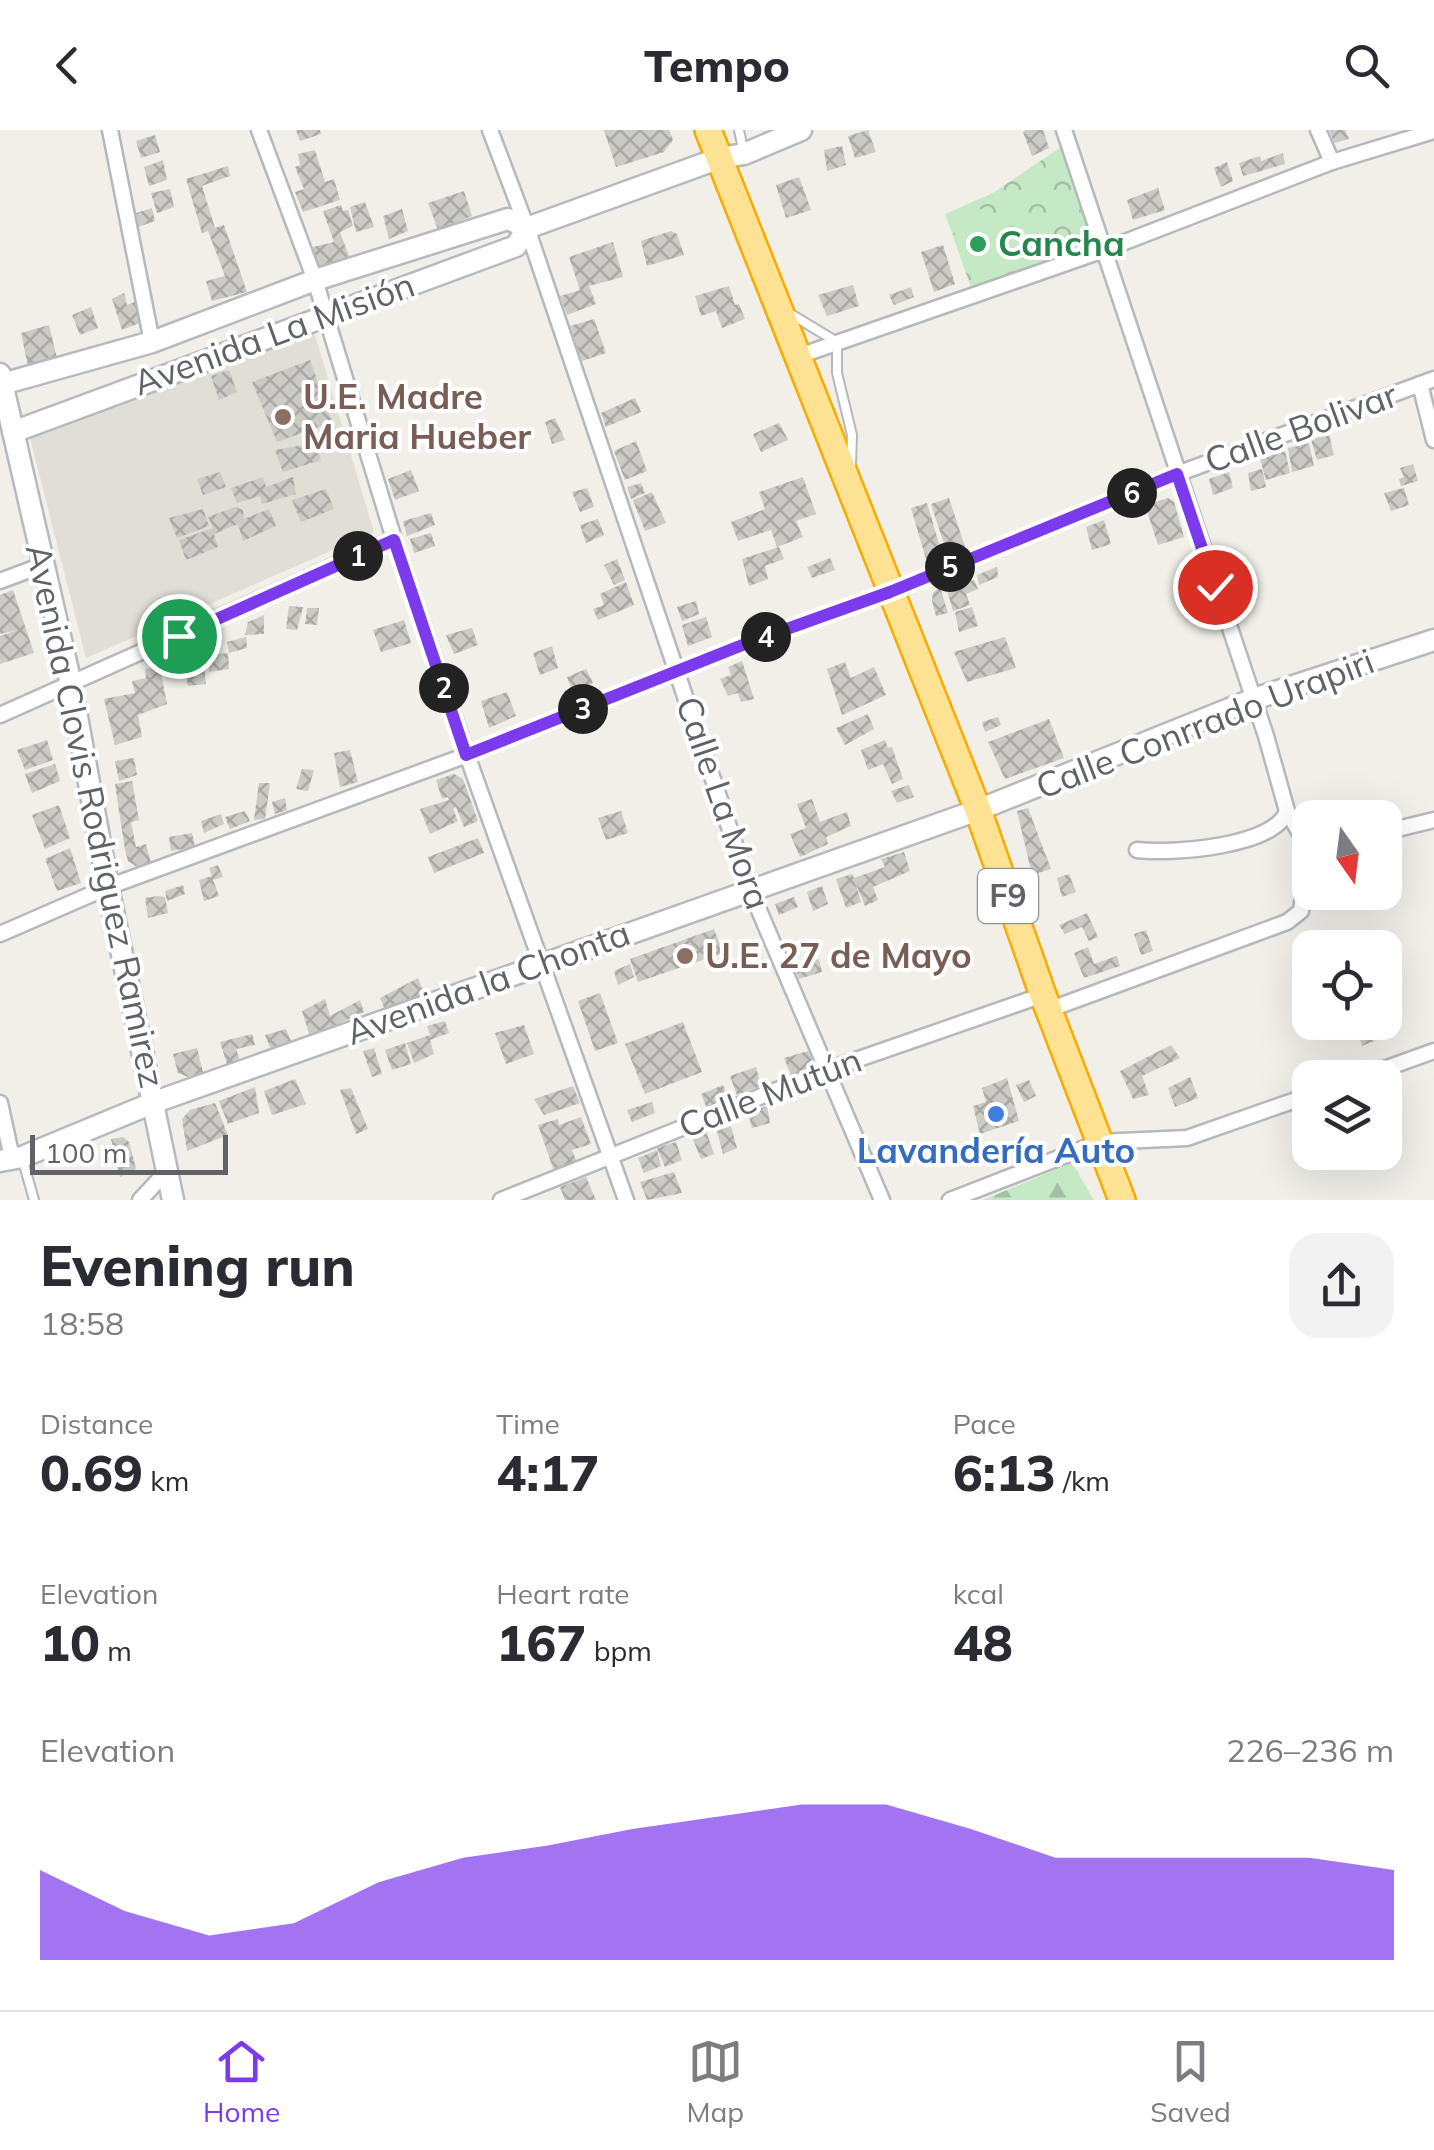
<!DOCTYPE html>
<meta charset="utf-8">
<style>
:root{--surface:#fff;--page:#f2f2f3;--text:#2b2b33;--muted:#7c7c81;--line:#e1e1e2;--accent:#7c3aed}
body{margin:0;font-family:Mulish,sans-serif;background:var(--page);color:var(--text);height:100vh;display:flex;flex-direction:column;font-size:38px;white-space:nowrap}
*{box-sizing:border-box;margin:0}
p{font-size:32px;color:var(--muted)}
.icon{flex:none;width:55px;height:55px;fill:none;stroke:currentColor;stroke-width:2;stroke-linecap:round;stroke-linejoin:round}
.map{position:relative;height:1070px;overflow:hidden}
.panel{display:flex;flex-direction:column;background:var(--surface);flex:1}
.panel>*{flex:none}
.needle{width:65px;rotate:166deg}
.buttons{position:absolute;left:1292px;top:670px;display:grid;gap:20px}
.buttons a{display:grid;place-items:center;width:110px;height:110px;border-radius:20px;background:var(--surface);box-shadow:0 10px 40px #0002;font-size:50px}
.scale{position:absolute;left:30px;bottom:25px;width:198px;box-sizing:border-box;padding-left:10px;border:5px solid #5f6368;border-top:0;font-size:28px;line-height:35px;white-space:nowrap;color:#5f6368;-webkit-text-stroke:8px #fff;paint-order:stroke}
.pin{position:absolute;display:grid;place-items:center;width:85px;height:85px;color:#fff;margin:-42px;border:5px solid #fff;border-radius:50%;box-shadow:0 2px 10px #0007}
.km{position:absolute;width:50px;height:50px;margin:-25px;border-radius:50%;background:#222;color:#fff;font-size:28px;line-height:50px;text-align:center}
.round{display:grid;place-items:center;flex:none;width:105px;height:105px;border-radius:30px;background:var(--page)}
.head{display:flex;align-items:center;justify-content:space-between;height:170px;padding:0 40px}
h1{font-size:55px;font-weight:800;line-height:75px}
.stats{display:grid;grid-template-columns:repeat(3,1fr);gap:15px;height:170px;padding:10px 40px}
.stats div{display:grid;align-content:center}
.stats b{font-size:50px;font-weight:800}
.stats small{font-size:28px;font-weight:400}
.stats p{font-size:28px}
.chart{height:280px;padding:20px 40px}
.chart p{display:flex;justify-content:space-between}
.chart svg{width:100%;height:180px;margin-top:10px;fill:var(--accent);opacity:.7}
header{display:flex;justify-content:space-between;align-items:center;height:130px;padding:0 40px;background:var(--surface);font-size:45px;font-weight:800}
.dock{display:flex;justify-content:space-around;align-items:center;height:140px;border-top:2px solid var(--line);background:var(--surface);font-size:28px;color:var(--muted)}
.dock a{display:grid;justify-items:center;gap:5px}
.dock .on{color:var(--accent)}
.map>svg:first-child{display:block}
</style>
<header><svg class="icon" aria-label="back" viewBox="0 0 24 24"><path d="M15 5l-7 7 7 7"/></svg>Tempo<svg class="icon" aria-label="search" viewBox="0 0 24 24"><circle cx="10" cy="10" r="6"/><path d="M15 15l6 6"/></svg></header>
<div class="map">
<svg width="1434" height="1070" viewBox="0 0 1434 1070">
<defs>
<pattern id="forest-firs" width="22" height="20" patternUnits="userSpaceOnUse" patternTransform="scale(2.5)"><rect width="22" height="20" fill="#c5e8c5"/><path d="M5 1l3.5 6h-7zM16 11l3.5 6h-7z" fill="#a3c0a4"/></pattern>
<pattern id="park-crowns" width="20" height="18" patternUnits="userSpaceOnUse" patternTransform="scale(2.5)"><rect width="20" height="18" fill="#c5e8c5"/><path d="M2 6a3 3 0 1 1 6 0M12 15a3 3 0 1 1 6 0" fill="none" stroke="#a3c0a4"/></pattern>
<pattern id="building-cross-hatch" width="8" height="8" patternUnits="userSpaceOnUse" patternTransform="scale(2.5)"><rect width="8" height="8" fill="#cccac5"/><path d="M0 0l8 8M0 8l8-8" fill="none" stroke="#a9a8a4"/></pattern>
</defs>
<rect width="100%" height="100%" fill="#f1efe8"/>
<polygon fill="#e1ded6" points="314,202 374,402 86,528 30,308"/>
<polygon fill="url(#forest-firs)" points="1072,1033 1094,1070 983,1070"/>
<polygon fill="url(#park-crowns)" points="1061,17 1089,99 1087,112 1081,120 972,160 945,84 993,63"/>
<polygon fill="#c5e8c5" points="984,78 1006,139 972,150 950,90"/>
<g fill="url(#building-cross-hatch)">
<polygon points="296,0 320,0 321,4 300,11"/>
<polygon points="604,0 669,0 673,10 664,22 616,37"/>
<polygon points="868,0 876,22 855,28 848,6"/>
<polygon points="1026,0 1043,0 1049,18 1032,26 1023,2"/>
<polygon points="1329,0 1345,0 1349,9 1334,13"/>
<polygon points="155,5 160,22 141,28 136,11"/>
<polygon points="842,16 846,35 827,41 824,20"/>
<polygon points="315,20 325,52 334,49 340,70 303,82 295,62 304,59 295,37 300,35 298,24"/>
<polygon points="1283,23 1285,34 1243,46 1239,33 1260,26 1261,31"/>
<polygon points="163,30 167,50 149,56 144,37"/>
<polygon points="1227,32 1233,51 1221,57 1214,38"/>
<polygon points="228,36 230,46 202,56 215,98 224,95 247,162 212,171 206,151 225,146 208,101 202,103 186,49"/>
<polygon points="799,47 811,80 786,88 776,55"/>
<polygon points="1158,58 1165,80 1133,90 1127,70"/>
<polygon points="170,59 174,77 157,83 151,63"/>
<polygon points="464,61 472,86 438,100 428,73"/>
<polygon points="365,72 374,97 356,102 350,77"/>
<polygon points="341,75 343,81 348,80 353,96 340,102 349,126 319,138 313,117 334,112 323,81"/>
<polygon points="152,78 155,91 138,97 136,83"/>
<polygon points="402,79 408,101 389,109 383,86"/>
<polygon points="671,101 677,104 684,125 647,136 641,111"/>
<polygon points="613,112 623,147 589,156 596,174 567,185 560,166 580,160 569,127"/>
<polygon points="943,115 955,154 934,162 921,122"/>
<polygon points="853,155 859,176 827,186 818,165"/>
<polygon points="729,156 735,175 739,174 745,189 722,198 716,181 701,186 695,166"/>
<polygon points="911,157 914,167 894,175 889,165"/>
<polygon points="124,163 127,175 137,171 142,192 122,200 112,169"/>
<polygon points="91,177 98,198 80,205 72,185"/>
<polygon points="594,189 606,223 582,231 570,196"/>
<polygon points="49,195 57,228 28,236 21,203"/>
<polygon points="310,230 332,292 277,312 252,252"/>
<polygon points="229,240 237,262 219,270 211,246"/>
<polygon points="635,268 641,282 606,297 601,283"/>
<polygon points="555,288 565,310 552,314 545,292"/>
<polygon points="779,293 788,310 761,322 753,304"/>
<polygon points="1329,304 1334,325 1317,330 1311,310"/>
<polygon points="636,311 647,341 625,350 614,321"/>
<polygon points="315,313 321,330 283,342 275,320"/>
<polygon points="1309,313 1314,336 1292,342 1288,318"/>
<polygon points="1285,321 1290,343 1266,350 1260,329"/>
<polygon points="1413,334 1418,351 1401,356 1399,349 1404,347 1400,338"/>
<polygon points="1262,339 1266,357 1251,361 1248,343"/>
<polygon points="411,340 419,361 395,370 388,349"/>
<polygon points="220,342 226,357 203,365 197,349"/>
<polygon points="1229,342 1233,358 1213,365 1209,349"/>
<polygon points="263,347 266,357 293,347 296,364 262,374 260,366 237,373 231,358"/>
<polygon points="803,347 816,384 796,391 803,407 777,417 771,400 738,411 731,392 765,379 759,362"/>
<polygon points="641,353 645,363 631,369 627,357"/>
<polygon points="587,358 594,377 580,382 572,362"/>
<polygon points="1404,358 1409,375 1391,381 1384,363"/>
<polygon points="326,359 334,379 301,392 292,370"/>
<polygon points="652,362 666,393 645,401 633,370"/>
<polygon points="949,368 966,420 948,426 931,374"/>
<polygon points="1168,368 1174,372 1184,407 1158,415 1145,375"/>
<polygon points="927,373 942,424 926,429 911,378"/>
<polygon points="235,377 243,380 244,389 269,379 276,396 243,411 238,394 214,404 218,417 186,430 179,410 213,398 208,387"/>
<polygon points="203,379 209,396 177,408 169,388"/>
<polygon points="431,383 435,395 407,406 403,391"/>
<polygon points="598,389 604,405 586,413 580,395"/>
<polygon points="1104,390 1111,414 1092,420 1086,397"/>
<polygon points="431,403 435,416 414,423 410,409"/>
<polygon points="779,417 784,429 765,436 768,449 749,456 742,429"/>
<polygon points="830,428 835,440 812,448 807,437"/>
<polygon points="617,429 625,450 614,455 604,435"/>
<polygon points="997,437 998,447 979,455 977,445"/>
<polygon points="974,450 978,459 966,464 970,475 953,481 946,457"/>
<polygon points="626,452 634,475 598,490 593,479 604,475 600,464"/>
<polygon points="940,457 948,483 936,486 932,471 933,463"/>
<polygon points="13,460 34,523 0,534 0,506 18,500 0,504 0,465"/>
<polygon points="696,471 699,484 682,491 677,477"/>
<polygon points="289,476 303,477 297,500 286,499"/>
<polygon points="972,477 978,496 959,502 955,482"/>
<polygon points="307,478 319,478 317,495 305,494"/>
<polygon points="264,485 264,504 245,505 248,492"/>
<polygon points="706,487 712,507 688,516 682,495"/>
<polygon points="404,490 411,513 381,522 373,500"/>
<polygon points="472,498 478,515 454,524 446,505"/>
<polygon points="246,507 247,518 229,523 227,512"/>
<polygon points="1005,507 1016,538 967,552 954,522"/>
<polygon points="552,516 558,538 540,545 533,523"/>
<polygon points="228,523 229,539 209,542 209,525"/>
<polygon points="203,529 206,554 188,556 183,531"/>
<polygon points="742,531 754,569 741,572 738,563 728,566 720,549 731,545 728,537"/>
<polygon points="845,532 851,548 874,537 886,565 842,585 827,539"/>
<polygon points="160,538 167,574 138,585 142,607 115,615 104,569 135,563 132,551 146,548 145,539"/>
<polygon points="586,539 593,553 588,556 592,564 577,571 567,547"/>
<polygon points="507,562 516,586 489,598 481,571"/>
<polygon points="868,584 874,599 845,615 836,598"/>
<polygon points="998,587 1001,595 985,602 982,592"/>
<polygon points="1049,589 1064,628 1005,649 988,612"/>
<polygon points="47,610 53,630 25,640 17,620"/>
<polygon points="885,610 888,618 892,617 903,649 892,654 883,634 868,640 861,620"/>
<polygon points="350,620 358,652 340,657 334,623"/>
<polygon points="134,628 137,645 119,651 115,631"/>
<polygon points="55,634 60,651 32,663 25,644"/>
<polygon points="302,639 314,640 308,661 296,659"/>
<polygon points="454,644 463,649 478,691 464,697 456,677 453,679 458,691 430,704 420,679 449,670 448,667 442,669 436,650"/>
<polygon points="132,651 139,690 131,692 136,717 146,714 151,733 137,737 128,731 125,720 115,654"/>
<polygon points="259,653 270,653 265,689 254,690"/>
<polygon points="909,655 914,667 897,673 891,661"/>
<polygon points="285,668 287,680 275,684 272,672"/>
<polygon points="812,669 820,692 847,682 851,696 826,707 828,714 800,727 790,704 806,698 797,674"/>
<polygon points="59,675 70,708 45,719 32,685"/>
<polygon points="1028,678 1051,739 1032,745 1017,681"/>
<polygon points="245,681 250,691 230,699 225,687"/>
<polygon points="621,681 628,703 606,710 598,688"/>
<polygon points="221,684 224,694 204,703 201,691"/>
<polygon points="192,703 195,717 171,721 169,707"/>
<polygon points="478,708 484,723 434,743 428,727"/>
<polygon points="70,718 81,753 57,761 45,729"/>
<polygon points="904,722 910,741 873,757 878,770 865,776 855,752 861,772 846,778 836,749 852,744 854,748 885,737 881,729"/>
<polygon points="218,735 223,747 213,750 219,766 204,771 199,750 212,746 209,738"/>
<polygon points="1069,744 1076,762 1062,767 1057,748"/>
<polygon points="183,755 185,764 167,771 165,761"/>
<polygon points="822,756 828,774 813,781 807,762"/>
<polygon points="158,766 165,767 168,783 148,788 145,768"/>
<polygon points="794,767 798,777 779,785 775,774"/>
<polygon points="1087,783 1098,807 1089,811 1082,797 1065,804 1059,795"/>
<polygon points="714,799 723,823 638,852 630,829"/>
<polygon points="1146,800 1153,821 1141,825 1134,804"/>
<polygon points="759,816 764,833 744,842 739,823"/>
<polygon points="1088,817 1094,834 1117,826 1120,836 1084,848 1074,823"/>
<polygon points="819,829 822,842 799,849 795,837"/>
<polygon points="630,834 634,847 618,855 614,841"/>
<polygon points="418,848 425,866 385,880 380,868"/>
<polygon points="600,863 618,913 595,921 578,871"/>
<polygon points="325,869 330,886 360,870 364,882 310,907 302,881"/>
<polygon points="445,891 449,903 430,910 434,924 414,933 407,913 430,905 427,896"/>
<polygon points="683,892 702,942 645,964 625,914"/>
<polygon points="1355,892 1376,892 1381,908 1362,916"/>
<polygon points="524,895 534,924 506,934 495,903"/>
<polygon points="286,899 292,914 272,922 265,905"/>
<polygon points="252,904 255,915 236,919 241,933 228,937 220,912"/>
<polygon points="405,913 411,934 392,940 385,920"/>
<polygon points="1171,915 1180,928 1142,946 1149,965 1133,969 1120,941"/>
<polygon points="197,918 203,942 188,947 178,943 173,924"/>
<polygon points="374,918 382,944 372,947 363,921"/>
<polygon points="808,921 813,933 809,939 791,945 784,928"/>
<polygon points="756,937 761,956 737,965 730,946"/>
<polygon points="1190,947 1198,968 1175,977 1168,958"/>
<polygon points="1007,948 1019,991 980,1004 973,976 986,972 982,958"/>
<polygon points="295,949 306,974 272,985 264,961"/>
<polygon points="1029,950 1036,966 1024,972 1016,955"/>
<polygon points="723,955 729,970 707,979 701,964"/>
<polygon points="573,956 580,973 544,985 534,969"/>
<polygon points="255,957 259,983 228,994 219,971"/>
<polygon points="351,958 368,999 356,1004 340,960"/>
<polygon points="652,972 655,983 632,992 627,980"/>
<polygon points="215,973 228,1005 187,1021 182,989 190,980"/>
<polygon points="767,976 770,993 752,998 748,982"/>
<polygon points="581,987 591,1014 572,1020 577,1032 554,1041 538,995 558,989 559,995"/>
<polygon points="731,996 737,1018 723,1024 717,1001"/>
<polygon points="706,1001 714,1024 701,1029 692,1007"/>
<polygon points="123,1007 129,1012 136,1039 120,1047 111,1009"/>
<polygon points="676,1012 682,1030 665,1037 657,1018"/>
<polygon points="657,1020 661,1036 644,1043 638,1028"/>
<polygon points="674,1042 682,1063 647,1070 640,1052"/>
<polygon points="586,1047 596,1070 565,1070 560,1057"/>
</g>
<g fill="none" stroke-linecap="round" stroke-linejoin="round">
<g stroke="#b5b8bc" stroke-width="12">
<g id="lane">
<polyline points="739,0 743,19"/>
<polyline points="789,183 837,212 837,243 852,305 851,335"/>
<polyline points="23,1031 34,1070"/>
</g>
</g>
<g stroke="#b5b8bc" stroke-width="19">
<g id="street">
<polyline points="110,0 152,212"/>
<polyline points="259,0 315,150 394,409 467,625 626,1070"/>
<polyline points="490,0 527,98 750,759 882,1070"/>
<polyline points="1064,0 1266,606 1287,681 1309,719"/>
<polyline points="1318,0 1332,32"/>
<polyline points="799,226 1104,120 1332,32 1434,1"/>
<polyline points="1420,254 1434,310"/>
<polyline points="0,451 43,435"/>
<polyline points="0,585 394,409"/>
<polyline points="1385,702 1434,690"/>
<path d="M1137,720C1171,724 1275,717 1287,681"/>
<polyline points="0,804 108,757 467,625 745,514 890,462 1177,344 1434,249"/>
<polyline points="1051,879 1287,792 1301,781 1309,719"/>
<polyline points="1359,948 1434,921"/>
<polyline points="0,973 12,1028"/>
<polyline points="140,1070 168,1040"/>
<polyline points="501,1070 827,940 1043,865"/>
<polyline points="950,1070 1100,1012 1187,1008 1310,965"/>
</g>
</g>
<g stroke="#b6babf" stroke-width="25">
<g id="secondary">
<polyline points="0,244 71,554 108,757 173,1070"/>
<polyline points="2,254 152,212 315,150 508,89 527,98"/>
<polyline points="13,302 516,116 527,98 720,28 744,24 801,0"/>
<polyline points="0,1031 22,1027 155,972 978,680 1254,569 1434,510"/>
</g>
</g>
<g stroke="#f9ab00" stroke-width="30">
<polyline id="highway" points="708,0 978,680 1043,865 1122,1070"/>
</g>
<use href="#lane" stroke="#fff" stroke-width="8"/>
<use href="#street" stroke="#fff" stroke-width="14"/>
<use href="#secondary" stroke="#fff" stroke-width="20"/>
<use href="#highway" stroke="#fde293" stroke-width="25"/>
</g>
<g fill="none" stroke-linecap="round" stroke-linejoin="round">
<g stroke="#fff" stroke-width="20">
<polyline id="route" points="179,506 394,410 466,625 745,514 890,462 1177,344 1215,457"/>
</g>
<use href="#route" stroke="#7c3aed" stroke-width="12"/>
</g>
<circle fill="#2e9e5b" stroke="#fff" stroke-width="4" cx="978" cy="114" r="10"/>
<g fill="#8d6e63" stroke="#fff" stroke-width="4">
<circle cx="283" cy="287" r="10"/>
<circle cx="685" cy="826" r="10"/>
</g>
<circle fill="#3f7fe0" stroke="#fff" stroke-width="4" cx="996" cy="984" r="10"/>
<g text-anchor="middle" stroke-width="8" stroke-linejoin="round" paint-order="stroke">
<rect fill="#fff" stroke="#8f9295" stroke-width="2.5" x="978" y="739" width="60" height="54" rx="8"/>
<g font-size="32" font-weight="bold" fill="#5f6368">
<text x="1008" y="777">F9</text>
</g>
<g font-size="35" font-weight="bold" fill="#27864d" stroke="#fff" text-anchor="start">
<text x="998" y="126">Cancha</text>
</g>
<g font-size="35" fill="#5f6368" stroke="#fff">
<text transform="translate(274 204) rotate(-20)" y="12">Avenida La Misión</text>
<text transform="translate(1301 298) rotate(-20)" y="12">Calle Bolivar</text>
<text transform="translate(1205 594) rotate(-21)" y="12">Calle Conrrado Urapiri</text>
<text transform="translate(723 673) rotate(71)" y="12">Calle La Mora</text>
<text transform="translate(95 686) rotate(78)" y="12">Avenida Clovis Rodriguez Ramirez</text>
<text transform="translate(488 853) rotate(-20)" y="12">Avenida la Chonta</text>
<text transform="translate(770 963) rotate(-21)" y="12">Calle Mutún</text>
</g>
<g font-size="35" font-weight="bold" fill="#785e54" stroke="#fff" text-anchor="start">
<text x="303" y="279">U.E. Madre<tspan x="303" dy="40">Maria Hueber</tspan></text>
<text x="705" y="838">U.E. 27 de Mayo</text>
</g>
<g font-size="35" font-weight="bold" fill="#366cbe" stroke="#fff">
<text x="996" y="1033">Lavandería Auto</text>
</g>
</g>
</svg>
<div class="buttons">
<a><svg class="needle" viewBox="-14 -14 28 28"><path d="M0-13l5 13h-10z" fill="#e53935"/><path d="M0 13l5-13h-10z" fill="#7c7c81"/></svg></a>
<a><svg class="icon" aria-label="locate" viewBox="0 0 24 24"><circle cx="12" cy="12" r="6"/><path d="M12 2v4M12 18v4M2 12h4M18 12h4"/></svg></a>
<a><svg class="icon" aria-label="layers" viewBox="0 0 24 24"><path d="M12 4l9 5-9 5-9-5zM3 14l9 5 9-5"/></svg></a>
</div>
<div class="scale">100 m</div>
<div class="pin" style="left:179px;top:506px;background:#1e9e55"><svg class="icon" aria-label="arrive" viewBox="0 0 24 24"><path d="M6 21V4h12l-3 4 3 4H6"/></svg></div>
<div class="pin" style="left:1215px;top:457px;background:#d93025"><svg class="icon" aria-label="check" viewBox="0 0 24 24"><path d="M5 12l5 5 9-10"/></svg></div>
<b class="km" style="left:358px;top:426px">1</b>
<b class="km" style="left:444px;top:558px">2</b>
<b class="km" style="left:583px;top:579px">3</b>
<b class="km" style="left:766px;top:507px">4</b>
<b class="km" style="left:950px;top:437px">5</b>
<b class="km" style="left:1132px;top:363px">6</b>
</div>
<section class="panel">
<div class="head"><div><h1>Evening run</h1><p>18:58</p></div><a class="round"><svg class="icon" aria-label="share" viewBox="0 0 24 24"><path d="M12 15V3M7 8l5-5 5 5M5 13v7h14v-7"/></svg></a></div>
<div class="stats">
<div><p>Distance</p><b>0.69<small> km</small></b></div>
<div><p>Time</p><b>4:17</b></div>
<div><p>Pace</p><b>6:13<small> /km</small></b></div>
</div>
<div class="stats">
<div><p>Elevation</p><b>10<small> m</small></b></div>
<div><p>Heart rate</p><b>167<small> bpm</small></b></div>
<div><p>kcal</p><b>48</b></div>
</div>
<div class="chart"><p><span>Elevation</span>226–236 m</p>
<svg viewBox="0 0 160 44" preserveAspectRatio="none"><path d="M0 44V22L10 32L20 38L30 35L40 25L50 19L60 16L70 12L80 9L90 6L100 6L110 12L120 19L130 19L140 19L150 19L160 22V44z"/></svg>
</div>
</section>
<nav class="dock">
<a class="on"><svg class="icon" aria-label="home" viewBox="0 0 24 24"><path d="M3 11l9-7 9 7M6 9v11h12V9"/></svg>Home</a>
<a><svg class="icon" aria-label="map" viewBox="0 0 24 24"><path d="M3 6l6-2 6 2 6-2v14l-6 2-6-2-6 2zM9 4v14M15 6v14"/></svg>Map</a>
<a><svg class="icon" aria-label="saved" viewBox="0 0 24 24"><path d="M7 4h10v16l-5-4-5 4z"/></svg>Saved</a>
</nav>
